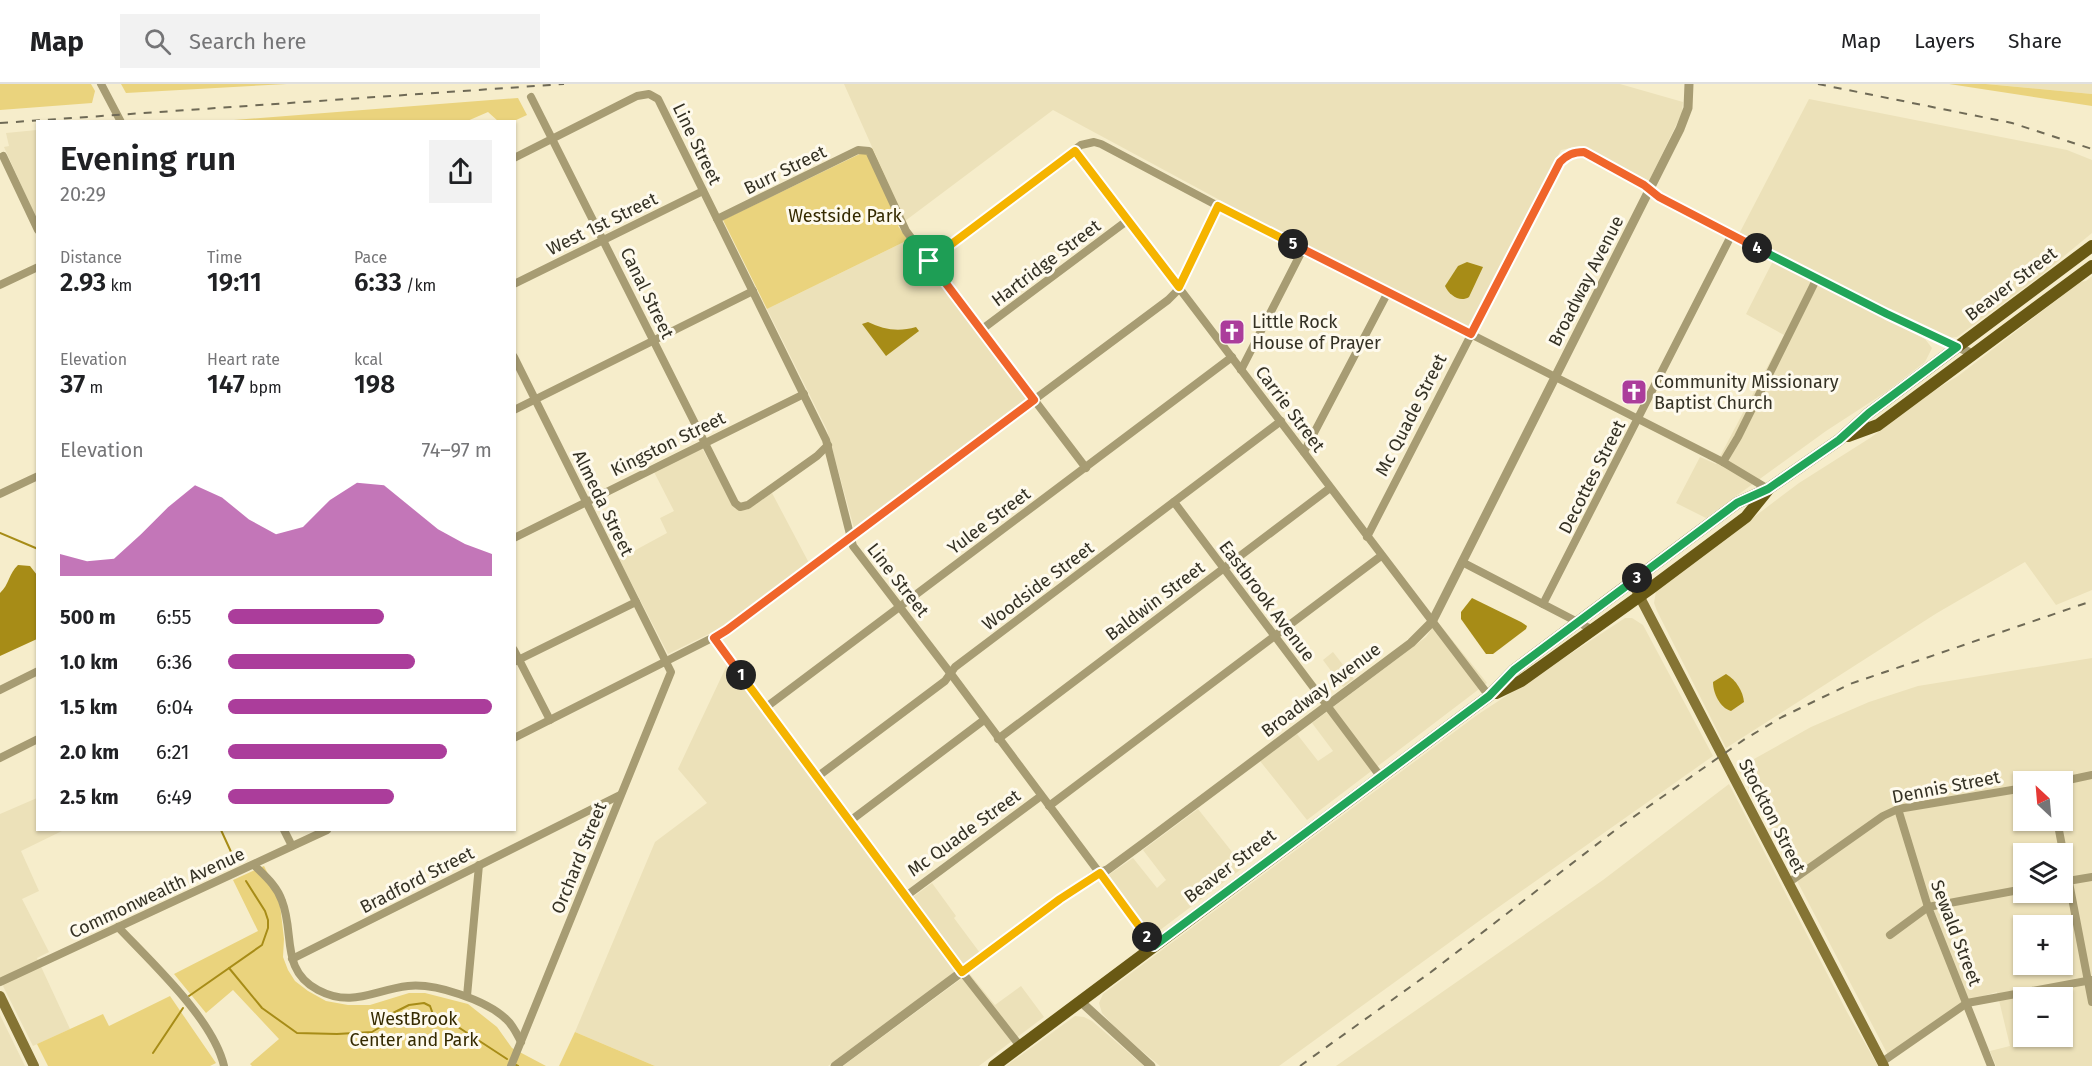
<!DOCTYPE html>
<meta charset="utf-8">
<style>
:root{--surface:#fff;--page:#f2f2f2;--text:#202124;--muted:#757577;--line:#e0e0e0;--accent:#ab3d9b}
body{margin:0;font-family:"Fira Sans",sans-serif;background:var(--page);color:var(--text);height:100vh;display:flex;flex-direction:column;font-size:22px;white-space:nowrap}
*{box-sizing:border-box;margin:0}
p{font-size:20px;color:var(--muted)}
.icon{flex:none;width:33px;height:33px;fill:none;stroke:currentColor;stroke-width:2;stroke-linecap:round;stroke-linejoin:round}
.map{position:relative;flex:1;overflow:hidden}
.drawer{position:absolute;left:36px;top:36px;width:480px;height:711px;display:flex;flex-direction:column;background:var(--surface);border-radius:0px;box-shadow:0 2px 4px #0004}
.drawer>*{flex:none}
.needle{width:39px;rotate:334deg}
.controls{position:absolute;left:2013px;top:687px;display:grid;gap:12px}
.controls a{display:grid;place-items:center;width:60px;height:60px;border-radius:0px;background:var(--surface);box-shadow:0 2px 4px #0004;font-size:30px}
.pin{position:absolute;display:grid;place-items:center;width:51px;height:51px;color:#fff;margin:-26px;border-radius:12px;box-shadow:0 3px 9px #0006}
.km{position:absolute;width:30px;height:30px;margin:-15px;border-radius:50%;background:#222;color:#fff;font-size:16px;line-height:30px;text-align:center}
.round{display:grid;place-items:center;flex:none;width:63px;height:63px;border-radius:0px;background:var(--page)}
.summary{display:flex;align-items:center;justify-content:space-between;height:102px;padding:0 24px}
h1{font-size:33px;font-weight:600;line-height:45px}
.stats{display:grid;grid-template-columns:repeat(3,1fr);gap:9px;height:102px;padding:6px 24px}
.stats div{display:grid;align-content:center}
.stats b{font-size:26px;font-weight:600}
.stats small{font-size:16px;font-weight:400}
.stats p{font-size:16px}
.chart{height:168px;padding:12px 24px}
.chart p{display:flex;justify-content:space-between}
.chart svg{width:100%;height:108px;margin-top:6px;fill:var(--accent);opacity:.7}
ul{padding:0 24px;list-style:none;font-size:20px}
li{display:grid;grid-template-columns:96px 72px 1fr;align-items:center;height:45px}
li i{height:15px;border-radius:8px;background:var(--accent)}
header{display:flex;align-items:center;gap:36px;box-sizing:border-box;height:84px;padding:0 30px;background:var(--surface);border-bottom:2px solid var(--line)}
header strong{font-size:28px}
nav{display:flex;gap:33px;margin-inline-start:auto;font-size:21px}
.search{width:420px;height:54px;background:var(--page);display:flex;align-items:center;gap:15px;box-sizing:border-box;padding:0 21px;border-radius:0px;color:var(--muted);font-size:22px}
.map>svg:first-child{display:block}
</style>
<header>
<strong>Map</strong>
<div class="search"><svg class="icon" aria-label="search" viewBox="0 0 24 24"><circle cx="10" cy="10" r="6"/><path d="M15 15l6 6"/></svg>Search here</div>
<nav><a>Map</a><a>Layers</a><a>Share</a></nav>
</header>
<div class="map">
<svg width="2092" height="982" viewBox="0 0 2092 982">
<rect width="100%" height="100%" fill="#f6edcb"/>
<g fill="#ece1b9" fill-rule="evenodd">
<polygon points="844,0 1620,0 1683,18 1682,29 1649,97 1580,62 1561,66 1469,244 1305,162 1053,26 905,137"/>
<polygon points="1986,0 2092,0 2092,10 1987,0"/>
<polygon points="1809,15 2067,66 2092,76 2092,149 2040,192 1957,253 1948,254 1924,244 1739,150"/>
<polygon points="37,46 37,136 4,63 9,62 6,49"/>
<polygon points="908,156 1027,314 854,444 827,346 767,225"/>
<polygon points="1773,177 1925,255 1932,264 1925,278 1886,308 1826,347 1706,434 1676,419 1700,373 1716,380 1784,251 1746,230"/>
<polygon points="2092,192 2092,506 2056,521 2025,478 1937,529 1726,664 1657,527 1654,519 1656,507 1799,399 1870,354 1935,306 1958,292 2080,198 2086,197"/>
<polygon points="702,364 735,425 747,426 772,409 809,479 719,545 668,570 619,475 667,449 660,434 674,427 654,388"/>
<polygon points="1625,534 1632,534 1643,541 1713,672 1486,832 1279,982 1160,982 1119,948 1102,929 1099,919 1103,910 1477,631"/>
<polygon points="1437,537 1487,599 1307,736 1260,677 1297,650 1318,677 1333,667 1312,639 1426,553"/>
<polygon points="1333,568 1354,595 1343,603 1323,576"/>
<path d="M2092,574V982H1996L1990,967L2010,962L1997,908L1969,916L1888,971L1738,684L1811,643L1869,618L1918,602ZM2024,698H2062V736H2024ZM2024,770H2062V808H2024ZM2024,842H2062V880H2024ZM2024,914H2062V952H2024Z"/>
<polygon points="727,581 906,818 932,799 956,832 954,834 980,869 828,982 655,982 575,948 655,758 707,719 678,685"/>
<polygon points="1729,700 1847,928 1878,982 1336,982 1603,796"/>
<polygon points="37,714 38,746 64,746 21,767 39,807 22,815 49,868 37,874 70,945 33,962 0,896 0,730"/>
<polygon points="1198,725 1244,783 1152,852 1107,792 1133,774 1157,804 1166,796 1143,766"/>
<polygon points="969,889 995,921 1021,902 1044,933 979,982 843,982"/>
<polygon points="0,931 25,982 0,982"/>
<polygon points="1075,932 1084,933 1092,937 1144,982 1006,982"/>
</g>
<g fill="#ead37d">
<polygon points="0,0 91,0 95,7 92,19 0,26"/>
<polygon points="121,0 287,0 126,9"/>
<polygon points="1949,0 1986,0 2092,10 2092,22"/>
<polygon points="518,14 527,31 514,37 498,37 488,28 465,38 221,37"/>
<polygon points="872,64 905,137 898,142 908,156 767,225 723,136"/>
<polygon points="264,782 279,812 284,855 283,873 288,886 295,897 308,907 326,917 348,921 370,921 409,909 425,909 468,920 497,943 512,964 546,982 252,982 250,980 279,955 233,906 206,929 174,890 258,847 233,796"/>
<polygon points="170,912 216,979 210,982 48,982 37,960 103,930 109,942"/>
<polygon points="575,948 655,982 559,982"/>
</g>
<g fill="#a78c17">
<path d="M1467,178L1483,183L1469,213C1460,219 1449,211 1445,202L1458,182Z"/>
<path d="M868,238C884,246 899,248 916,243L919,247L886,272L862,240Z"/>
<path d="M18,481L30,482L37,491V555L0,572V509C9,501 9,489 18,481Z"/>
<polygon points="1472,514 1521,538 1527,542 1526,545 1493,570 1486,570 1461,535 1461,528"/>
<path d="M1726,590C1736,596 1743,607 1744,618L1731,627C1720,624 1713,609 1713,598Z"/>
</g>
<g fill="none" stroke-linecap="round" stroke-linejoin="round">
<g stroke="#a78c17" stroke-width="2">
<polyline points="0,449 38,465"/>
<polyline points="221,746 232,770"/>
<polyline points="229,884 262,924 297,949 337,950 372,948 382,942 393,929 409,921 424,919 430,922 434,933 455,941 507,975"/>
<polyline points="189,912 262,861 268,844 268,836 265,827 246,797"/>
<polyline points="153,969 183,924"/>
<polyline points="516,981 518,982"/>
</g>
<g stroke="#a79c73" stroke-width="8">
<polyline points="101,0 121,38"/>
<polyline points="531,13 735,419 740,423 748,421 817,372 828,361"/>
<polyline points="1075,67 1489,612"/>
<polyline points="3,72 38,146"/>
<polyline points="514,74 637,12 649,10 658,15 826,356 853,462 951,590 1154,862"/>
<polyline points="717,135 858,66 869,67 906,147 1086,384"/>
<polyline points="929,177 1081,61 1094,58 1101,60 1218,122 1723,378 1768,405"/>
<polyline points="514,200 703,107"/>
<polyline points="0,201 38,183"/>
<polyline points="981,246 1128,136"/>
<polyline points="1241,286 1303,165"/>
<polyline points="514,326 753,207"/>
<polyline points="1304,368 1388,208"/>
<polyline points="1723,378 1738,353 1817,194"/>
<polyline points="0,410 38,392"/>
<polyline points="1174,418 1380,692"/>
<polyline points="1367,453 1560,78 1572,69 1584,68 1651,106"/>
<polyline points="514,454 804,310"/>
<polyline points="1462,478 1593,546"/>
<polyline points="1543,520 1732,150"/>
<polyline points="714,554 962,888 1020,962"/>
<polyline points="514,566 550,636"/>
<polyline points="514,578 636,518"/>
<polyline points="0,606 38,587"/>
<polyline points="765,624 1232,273"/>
<polyline points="514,654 720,550 1168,216 1176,208 1218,122"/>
<polyline points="998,655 1330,404"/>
<polyline points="0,674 38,655"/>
<polyline points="817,693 945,597 955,583 1281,337"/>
<polyline points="2059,698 2092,691"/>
<polyline points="1049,722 1381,472"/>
<polyline points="1898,725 1928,823 1991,982"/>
<polyline points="2057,736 2092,918"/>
<polyline points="850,737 984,636"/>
<polyline points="284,746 292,762"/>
<path d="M254,781C265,792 277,802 282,817C295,850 280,886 318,906C352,924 374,906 408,902C435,899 486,916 506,935C513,941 517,950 521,958"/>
<polyline points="2062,798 2092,793"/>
<polyline points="1788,799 1883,732 1898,725 2024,704"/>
<polyline points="906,812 1041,712"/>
<path d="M118,843C152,879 213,935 224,982"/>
<polyline points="1890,851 1928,823 2024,805"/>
<polyline points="292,875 620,711"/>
<polyline points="0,898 327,746"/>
<polyline points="467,912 479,781"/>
<polyline points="1882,978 1967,919 2092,896"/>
<polyline points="511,982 671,588 514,273"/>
</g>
<g stroke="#a79c73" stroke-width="9">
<polyline points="1651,106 1659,113 1887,230 1973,270"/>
<polyline points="1080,917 1151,982"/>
<polyline points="835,982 1060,815 1093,792 1107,786 1145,758 1411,559 1432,538 1680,45 1688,24 1689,0"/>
</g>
<g stroke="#857434" stroke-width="10">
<polyline points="1632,498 1884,982"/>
<polyline points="0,912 34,982"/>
</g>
<g stroke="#695914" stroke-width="12">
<polyline points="1848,352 1878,341 2092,182"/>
<polyline points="1496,609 1521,597 1651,504 1746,433 1767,407"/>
<polyline points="994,982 1489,612 1514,586 1737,419 1768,405 1839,356 1869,329 2092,162"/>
</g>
<g stroke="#6f6a56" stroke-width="2" stroke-dasharray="8 8" stroke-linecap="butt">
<polyline points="1818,0 2012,39 2092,65"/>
<polyline points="0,39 564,0"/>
<polyline points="1300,982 1431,888 1622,741 1745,655 1782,633 1850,600 2092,517"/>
</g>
</g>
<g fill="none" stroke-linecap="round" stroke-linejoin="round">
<g stroke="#fff" stroke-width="12">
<polyline id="split-1" points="741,591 714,554 727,546 1034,316 929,177"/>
</g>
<g stroke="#fff" stroke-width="12">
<polyline id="split-2" points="741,591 962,888 1060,815 1100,789 1147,853"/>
</g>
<g stroke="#fff" stroke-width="12">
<polyline id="split-3" points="1147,853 1154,862 1489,612 1514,586 1637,494"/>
</g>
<g stroke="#fff" stroke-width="12">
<polyline id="split-4" points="1637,494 1737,419 1768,405 1839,356 1869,329 1957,263 1887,230 1757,164"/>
</g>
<g stroke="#fff" stroke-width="12">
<path id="split-5" d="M1293,160L1471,250L1560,78C1567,71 1573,68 1584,68L1644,101L1659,113L1757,164"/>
</g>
<g stroke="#fff" stroke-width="12">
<polyline id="split-6" points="929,177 1075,67 1179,203 1218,122 1293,160"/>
</g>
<use href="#split-1" stroke="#f0652b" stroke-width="8"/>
<use href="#split-2" stroke="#f5b400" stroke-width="8"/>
<use href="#split-3" stroke="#22a559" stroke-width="8"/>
<use href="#split-4" stroke="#22a559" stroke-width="8"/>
<use href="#split-5" stroke="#f0652b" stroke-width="8"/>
<use href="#split-6" stroke="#f5b400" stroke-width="8"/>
</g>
<defs>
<g id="church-square" transform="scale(1.35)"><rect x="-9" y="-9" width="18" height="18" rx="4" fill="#ab3d9b" stroke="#fefaed"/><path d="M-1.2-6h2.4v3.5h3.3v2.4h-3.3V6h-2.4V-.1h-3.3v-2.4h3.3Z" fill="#fff"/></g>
</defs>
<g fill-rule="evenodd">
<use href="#church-square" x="1232" y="248"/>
<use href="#church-square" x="1634" y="308"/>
</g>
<g text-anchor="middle" stroke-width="6" stroke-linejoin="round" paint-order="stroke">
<g font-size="18" fill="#343124" stroke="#fefaed">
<text transform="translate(697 60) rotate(64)" y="6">Line Street</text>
<text transform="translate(785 86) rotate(-26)" y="6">Burr Street</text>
<text transform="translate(602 140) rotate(-26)" y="6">West 1st Street</text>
<text transform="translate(1046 179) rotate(-37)" y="6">Hartridge Street</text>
<text transform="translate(1586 197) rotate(-63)" y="6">Broadway Avenue</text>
<text transform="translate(2011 200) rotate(-37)" y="6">Beaver Street</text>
<text transform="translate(647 209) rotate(64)" y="6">Canal Street</text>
<text transform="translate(1290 325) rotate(53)" y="6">Carrie Street</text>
<text transform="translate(1411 331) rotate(-63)" y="6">Mc Quade Street</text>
<text transform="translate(668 360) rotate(-26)" y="6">Kingston Street</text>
<text transform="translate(1592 393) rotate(-63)" y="6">Decottes Street</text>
<text transform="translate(603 419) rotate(64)" y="6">Almeda Street</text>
<text transform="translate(989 437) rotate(-37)" y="6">Yulee Street</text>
<text transform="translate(898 496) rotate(52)" y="6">Line Street</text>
<text transform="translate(1038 502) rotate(-37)" y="6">Woodside Street</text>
<text transform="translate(1155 517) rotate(-37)" y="6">Baldwin Street</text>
<text transform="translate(1267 517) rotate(53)" y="6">Eastbrook Avenue</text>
<text transform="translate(1321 606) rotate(-37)" y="6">Broadway Avenue</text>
<text transform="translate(1946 703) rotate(-11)" y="6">Dennis Street</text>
<text transform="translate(1772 732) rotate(63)" y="6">Stockton Street</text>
<text transform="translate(964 749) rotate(-36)" y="6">Mc Quade Street</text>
<text transform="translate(579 774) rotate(-68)" y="6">Orchard Street</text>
<text transform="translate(1230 782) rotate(-37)" y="6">Beaver Street</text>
<text transform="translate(417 796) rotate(-27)" y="6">Bradford Street</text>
<text transform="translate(157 809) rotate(-25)" y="6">Commonwealth Avenue</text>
<text transform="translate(1956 849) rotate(69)" y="6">Sewald Street</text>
</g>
<g font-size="18" fill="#352a00" stroke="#fefaed">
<text x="845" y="138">Westside Park</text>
<text x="414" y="941">WestBrook<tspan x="414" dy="21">Center and Park</tspan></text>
</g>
<g font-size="18" fill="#343124" stroke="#fefaed" text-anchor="start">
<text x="1252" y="244">Little Rock<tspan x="1252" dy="21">House of Prayer</tspan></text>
<text x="1654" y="304">Community Missionary<tspan x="1654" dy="21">Baptist Church</tspan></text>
</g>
</g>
</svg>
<div class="controls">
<a><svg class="needle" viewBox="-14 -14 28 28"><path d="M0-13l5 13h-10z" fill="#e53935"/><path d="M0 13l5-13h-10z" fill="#757577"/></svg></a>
<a><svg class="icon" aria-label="layers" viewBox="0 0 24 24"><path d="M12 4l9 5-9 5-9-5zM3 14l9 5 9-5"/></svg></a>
<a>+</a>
<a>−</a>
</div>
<div class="pin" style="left:929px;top:177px;background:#1e9e55"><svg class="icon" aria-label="arrive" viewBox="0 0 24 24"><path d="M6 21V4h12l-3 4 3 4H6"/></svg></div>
<b class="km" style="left:741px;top:591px">1</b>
<b class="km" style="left:1147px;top:853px">2</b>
<b class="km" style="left:1637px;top:494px">3</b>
<b class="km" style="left:1757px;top:164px">4</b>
<b class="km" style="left:1293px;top:160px">5</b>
<section class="drawer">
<div class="summary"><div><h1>Evening run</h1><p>20:29</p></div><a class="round"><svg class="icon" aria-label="share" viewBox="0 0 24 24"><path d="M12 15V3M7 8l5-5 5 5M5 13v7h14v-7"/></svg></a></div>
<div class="stats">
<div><p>Distance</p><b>2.93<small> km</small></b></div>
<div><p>Time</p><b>19:11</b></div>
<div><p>Pace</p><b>6:33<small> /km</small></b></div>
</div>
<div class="stats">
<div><p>Elevation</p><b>37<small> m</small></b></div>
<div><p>Heart rate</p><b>147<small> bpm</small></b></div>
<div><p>kcal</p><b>198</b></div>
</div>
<div class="chart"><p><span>Elevation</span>74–97 m</p>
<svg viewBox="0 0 160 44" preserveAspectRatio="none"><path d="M0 44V35L10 38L20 37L30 27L40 16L50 7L60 12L70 21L80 27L90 24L100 13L110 6L120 7L130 16L140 25L150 31L160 35V44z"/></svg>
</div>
<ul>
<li><b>500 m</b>6:55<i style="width:59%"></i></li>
<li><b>1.0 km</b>6:36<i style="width:71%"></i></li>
<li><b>1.5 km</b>6:04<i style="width:100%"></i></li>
<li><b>2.0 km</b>6:21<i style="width:83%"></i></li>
<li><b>2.5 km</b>6:49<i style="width:63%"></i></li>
</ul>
</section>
</div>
